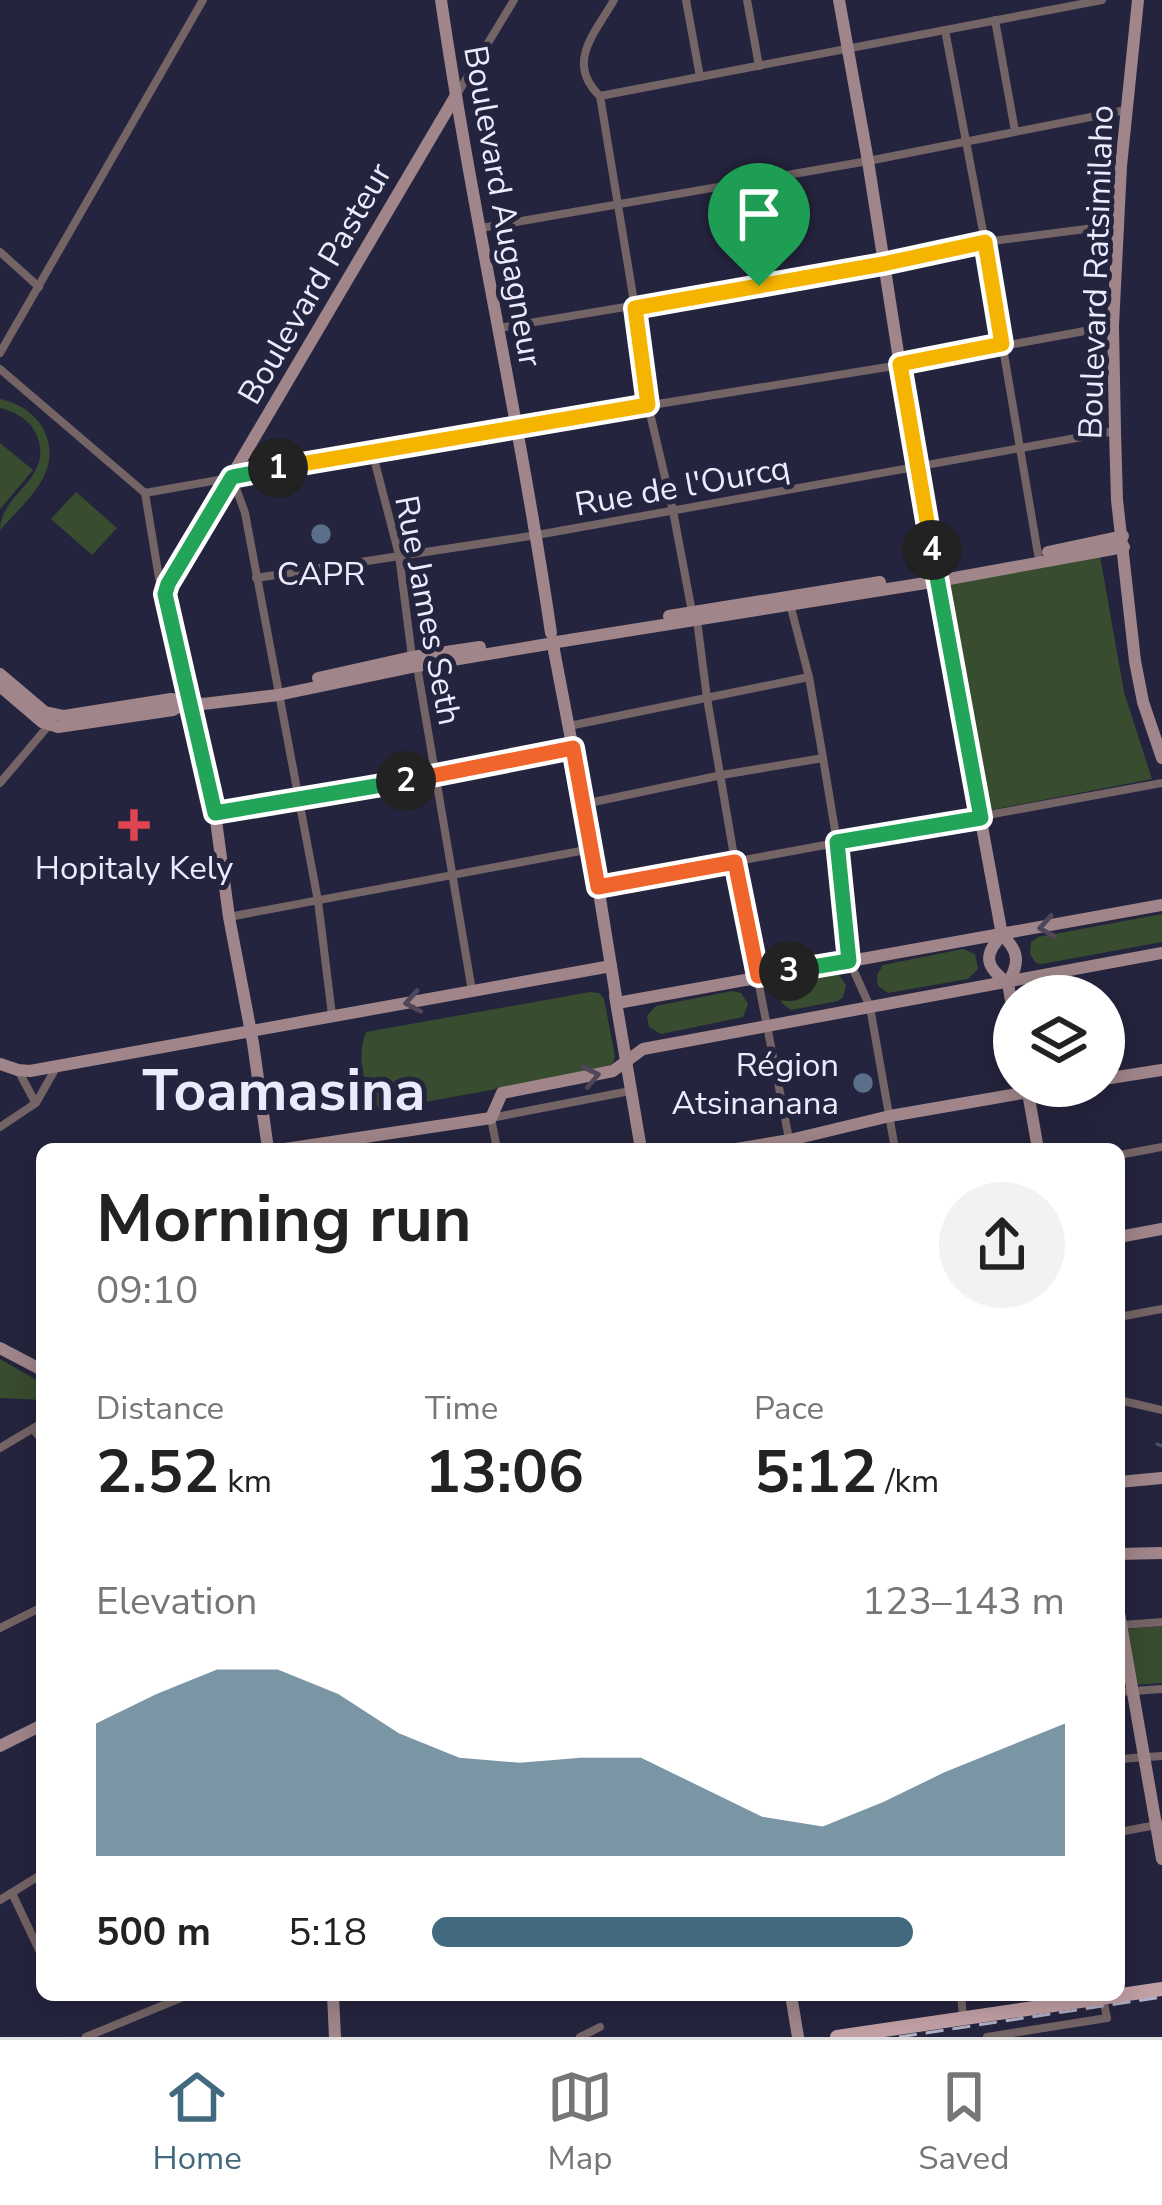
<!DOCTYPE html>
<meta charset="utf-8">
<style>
:root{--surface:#fff;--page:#f2f2f2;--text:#222;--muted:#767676;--line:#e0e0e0;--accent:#426a7f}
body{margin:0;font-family:"Nunito Sans",sans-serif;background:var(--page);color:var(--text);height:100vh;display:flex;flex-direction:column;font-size:45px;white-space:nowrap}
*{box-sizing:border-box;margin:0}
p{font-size:39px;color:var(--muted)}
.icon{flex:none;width:66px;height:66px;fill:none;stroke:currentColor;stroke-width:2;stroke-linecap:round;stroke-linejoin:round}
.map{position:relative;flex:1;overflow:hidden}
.drawer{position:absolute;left:36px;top:1143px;width:1089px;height:858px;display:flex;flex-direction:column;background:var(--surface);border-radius:18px;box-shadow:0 6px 30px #0003}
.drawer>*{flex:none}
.buttons{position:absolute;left:993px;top:975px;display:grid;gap:24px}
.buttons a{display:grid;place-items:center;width:132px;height:132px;border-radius:50%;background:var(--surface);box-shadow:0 6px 30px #0003;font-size:60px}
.pin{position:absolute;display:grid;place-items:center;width:102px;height:102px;color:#fff;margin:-123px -51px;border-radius:50% 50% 50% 0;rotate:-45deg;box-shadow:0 0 12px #0007}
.pin .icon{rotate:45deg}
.km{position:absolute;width:60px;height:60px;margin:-30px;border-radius:50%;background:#222;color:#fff;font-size:33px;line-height:60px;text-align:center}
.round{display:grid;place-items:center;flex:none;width:126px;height:126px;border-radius:63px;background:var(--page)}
.head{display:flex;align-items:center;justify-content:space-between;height:204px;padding:0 60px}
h1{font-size:66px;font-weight:700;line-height:90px}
.stats{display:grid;grid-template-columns:repeat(3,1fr);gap:18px;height:204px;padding:12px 60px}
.stats div{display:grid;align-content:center}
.stats b{font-size:60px;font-weight:700}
.stats small{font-size:33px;font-weight:400}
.stats p{font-size:33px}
.chart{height:336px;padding:24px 60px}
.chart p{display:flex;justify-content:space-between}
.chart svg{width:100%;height:216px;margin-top:12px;fill:var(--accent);opacity:.7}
ul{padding:0 60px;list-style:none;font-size:39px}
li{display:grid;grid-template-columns:192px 144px 1fr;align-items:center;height:90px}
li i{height:30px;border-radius:15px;background:var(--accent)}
.menu{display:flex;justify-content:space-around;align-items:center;height:168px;border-top:3px solid var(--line);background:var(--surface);font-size:33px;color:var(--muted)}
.menu a{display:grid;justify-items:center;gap:6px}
.menu .on{color:var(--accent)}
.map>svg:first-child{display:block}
</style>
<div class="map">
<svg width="1162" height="2037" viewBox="0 0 1162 2037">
<rect width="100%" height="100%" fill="#25243e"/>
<g fill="#384c2f">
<path d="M0,399C37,406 62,442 43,478C33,497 14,514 0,530C0,494 54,479 37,436C31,420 16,412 0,408Z"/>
<polygon points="0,443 33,470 0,509"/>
<polygon points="76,492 117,528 92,555 51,519"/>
<polygon points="1100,556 1124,692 1152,779 986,811 948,582"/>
<polygon points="1162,914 1162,942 1042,964 1036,963 1030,954 1031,942 1038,937"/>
<polygon points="963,949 975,954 978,969 968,979 888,993 878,986 877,975 883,965"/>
<polygon points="833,974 839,975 846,985 843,997 838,1001 791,1010 782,1003 780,993 786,983"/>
<polygon points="732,991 741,993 748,1004 743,1017 661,1034 649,1027 647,1016 656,1006"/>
<path d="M590,992L599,993L604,999L615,1056L613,1063L606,1069L381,1110C363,1092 356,1056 366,1032Z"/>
<polygon points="0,1359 42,1383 42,1400 0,1398"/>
<polygon points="1162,1626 1162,1683 1119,1686 1119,1630"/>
</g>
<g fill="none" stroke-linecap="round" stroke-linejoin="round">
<polyline stroke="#465460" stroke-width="3" points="1157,1444 1162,1446"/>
<g stroke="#756466" stroke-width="8">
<path d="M614,0C595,33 565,63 600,96L635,308L648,405L673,511L692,612L697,620L707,698L735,862L791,1149"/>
<polyline points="686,0 700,77"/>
<polyline points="747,0 759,66"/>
<polyline points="995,20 1015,131"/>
<polyline points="945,30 985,242 1038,554"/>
<polyline points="456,96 514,0"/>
<polyline points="600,96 1102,0"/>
<polyline points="481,228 868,161 1126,110"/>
<polyline points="0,252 39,287"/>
<polyline points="499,328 883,264 985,242 1117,225"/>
<polyline points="0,353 203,0"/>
<polyline points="0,369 145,493"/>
<polyline points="372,451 399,555 412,657 417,666 472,991"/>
<polyline points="232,477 245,513 318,901 332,1015"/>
<polyline points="145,493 515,427 900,365 1112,326"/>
<polyline points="145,493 159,578 165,593"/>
<polyline points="256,578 537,535 1115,431"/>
<polyline points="790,604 809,677 823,758 837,842 849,960 870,1007 895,1149"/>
<polyline points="569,726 809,677"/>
<polyline points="0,783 49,725"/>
<polyline points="584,804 722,775 823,758"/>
<polyline points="215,813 436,776 573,748"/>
<polyline points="597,887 1162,783"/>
<polyline points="229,917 591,849"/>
<polyline points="18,1070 35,1102"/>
<polyline points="0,1127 36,1103 57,1066"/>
<polyline points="497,1149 491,1118 630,1091"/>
<polyline points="1119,1155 1162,1147"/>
<polyline points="1119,1317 1162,1309"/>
<polyline points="1119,1400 1162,1410"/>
<polyline points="33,1429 42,1440"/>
<polyline points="0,1448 42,1423"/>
<polyline points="1122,1625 1162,1622"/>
<polyline points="0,1628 42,1607"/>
<polyline points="1119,1692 1162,1689"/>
<polyline points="1119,1759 1162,1756"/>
<polyline points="1119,1832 1162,1824"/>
<polyline points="12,1893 39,1950"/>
<polyline points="0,1900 42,1874"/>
<polyline points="961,1995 963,2017"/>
<polyline points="86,2037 188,1995"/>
<polyline points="580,2037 600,2027"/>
<polyline points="987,2037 1107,2018 1103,1999"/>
</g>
<g stroke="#a0868a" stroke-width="12">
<path d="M441,0C472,212 520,421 551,633"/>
<polyline points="839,0 868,161 916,468 1002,935"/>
<polyline points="1138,0 1121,166 1113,326 1115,431 1117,500 1135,661 1143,702 1162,758"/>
<polyline points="1048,552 1123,536"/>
<polyline points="669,616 880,582"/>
<polyline points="557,642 938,581 1124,547"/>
<polyline points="553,645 592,849 617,1003 1162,905"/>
<polyline points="0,674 45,712 64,716 171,699 203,704 278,695 417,666 548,644"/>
<polyline points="318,678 412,657 480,647"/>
<polyline points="0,686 42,722 58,727 173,710 186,703"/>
<path d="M1002,935C1019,951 1020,963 1008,983C985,967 983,955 1002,935Z"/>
<polyline points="1008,983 1014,1018"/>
<polyline points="615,996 641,1149"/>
<polyline points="0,1064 18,1070 30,1071 611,966"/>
<polyline points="1104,1079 1162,1070"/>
<polyline points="1027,1087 1038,1149"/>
<polyline points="268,1149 253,1043 229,917 215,813 165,594 168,584 455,97"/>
<polyline points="285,1149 491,1118 502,1093 613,1071 643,1049 1162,953"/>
<polyline points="736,1149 790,1140 890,1116 1063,1086"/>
<polyline points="1119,1237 1162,1229"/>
<polyline points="0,1348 42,1370"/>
<polyline points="1119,1482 1162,1478"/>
<polyline points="1119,1554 1162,1553"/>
<polyline points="1119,1613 1162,1859"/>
<polyline points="0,1746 42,1725"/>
<polyline points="333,1995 335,2037"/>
<polyline points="791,1995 798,2037"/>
</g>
<polyline stroke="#c2a0a5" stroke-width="14" points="837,2037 1162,1989"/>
<polyline stroke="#b0afc4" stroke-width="3" stroke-dasharray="18 9" stroke-linecap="butt" points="899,2037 1162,1997"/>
</g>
<defs><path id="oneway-chevron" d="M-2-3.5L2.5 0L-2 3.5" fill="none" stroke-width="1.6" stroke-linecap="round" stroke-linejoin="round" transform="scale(3)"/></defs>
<g stroke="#504659">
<use href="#oneway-chevron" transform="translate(1047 927) rotate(170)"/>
<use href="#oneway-chevron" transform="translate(413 1002) rotate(170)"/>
<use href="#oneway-chevron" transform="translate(591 1076) rotate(-12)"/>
</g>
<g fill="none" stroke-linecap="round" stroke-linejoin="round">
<g stroke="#fff" stroke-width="24">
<polyline id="split-1" points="278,468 648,405 635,308 759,286"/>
</g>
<g stroke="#fff" stroke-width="24">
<polyline id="split-2" points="278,468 232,477 168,584 165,594 215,813 406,781"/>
</g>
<g stroke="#fff" stroke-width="24">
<polyline id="split-3" points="406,781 573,748 598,887 735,862 758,976 789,971"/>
</g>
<g stroke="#fff" stroke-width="24">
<polyline id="split-4" points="789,971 849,961 837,842 981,818 932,550"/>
</g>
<g stroke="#fff" stroke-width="24">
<polyline id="split-5" points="759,286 883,264 985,242 1002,344 900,364 932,550"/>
</g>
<use href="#split-1" stroke="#f5b400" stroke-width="15"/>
<use href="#split-2" stroke="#22a559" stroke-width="15"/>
<use href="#split-3" stroke="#f0652b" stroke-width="15"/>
<use href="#split-4" stroke="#22a559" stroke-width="15"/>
<use href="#split-5" stroke="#f5b400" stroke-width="15"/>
</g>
<g fill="#5c6f8a" stroke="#25243e" stroke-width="4.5">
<circle cx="321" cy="534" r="12"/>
<circle cx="863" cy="1083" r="12"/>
</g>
<path fill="#e0444e" stroke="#25243e" stroke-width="4.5" d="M128 807h12v12h12v12h-12v12h-12v-12h-12v-12h12z"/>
<g text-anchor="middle" stroke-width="10" stroke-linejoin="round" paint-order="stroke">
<g font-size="33" fill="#ebebfd" stroke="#25243e">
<text transform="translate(504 206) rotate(80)" y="12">Boulevard Augagneur</text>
<text transform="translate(1095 272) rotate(-88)" y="12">Boulevard Ratsimilaho</text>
<text transform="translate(314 283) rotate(-60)" y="12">Boulevard Pasteur</text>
<text transform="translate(682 485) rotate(-10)" y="12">Rue de l'Ourcq</text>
<text transform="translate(429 610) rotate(79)" y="12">Rue James Seth</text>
</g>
<g font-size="33" fill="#ebebfd" stroke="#25243e">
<text x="321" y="585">CAPR</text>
<text x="134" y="879">Hopitaly Kely</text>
<text x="839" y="1076" text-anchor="end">Région<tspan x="839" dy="38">Atsinanana</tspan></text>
</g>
<g font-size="57" font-weight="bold" fill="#ebebfd" stroke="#25243e">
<text x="284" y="1110">Toamasina</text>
</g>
</g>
</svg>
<div class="buttons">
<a><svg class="icon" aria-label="layers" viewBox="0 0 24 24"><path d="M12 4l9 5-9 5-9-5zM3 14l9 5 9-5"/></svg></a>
</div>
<div class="pin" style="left:759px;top:286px;background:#1e9e55"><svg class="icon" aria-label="arrive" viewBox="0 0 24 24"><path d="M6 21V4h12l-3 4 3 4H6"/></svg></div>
<b class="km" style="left:278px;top:468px">1</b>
<b class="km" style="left:406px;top:781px">2</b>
<b class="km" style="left:789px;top:971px">3</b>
<b class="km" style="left:932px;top:550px">4</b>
<section class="drawer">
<div class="head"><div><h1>Morning run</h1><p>09:10</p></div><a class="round"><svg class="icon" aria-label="share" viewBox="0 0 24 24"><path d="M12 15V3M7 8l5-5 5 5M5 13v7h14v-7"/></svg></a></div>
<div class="stats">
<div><p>Distance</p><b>2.52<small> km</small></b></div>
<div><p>Time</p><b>13:06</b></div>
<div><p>Pace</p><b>5:12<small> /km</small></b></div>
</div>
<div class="chart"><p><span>Elevation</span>123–143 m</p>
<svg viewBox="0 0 160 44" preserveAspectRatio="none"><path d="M0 44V17L10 11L20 6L30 6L40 11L50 19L60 24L70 25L80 24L90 24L100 30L110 36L120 38L130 33L140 27L150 22L160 17V44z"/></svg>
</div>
<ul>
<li><b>500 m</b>5:18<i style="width:76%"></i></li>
</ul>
</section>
</div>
<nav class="menu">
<a class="on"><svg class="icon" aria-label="home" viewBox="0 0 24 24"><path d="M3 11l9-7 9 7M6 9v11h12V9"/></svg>Home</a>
<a><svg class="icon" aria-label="map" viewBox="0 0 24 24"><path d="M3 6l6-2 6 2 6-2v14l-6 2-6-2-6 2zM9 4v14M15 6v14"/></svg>Map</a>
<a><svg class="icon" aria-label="saved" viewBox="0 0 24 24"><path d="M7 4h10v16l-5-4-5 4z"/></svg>Saved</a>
</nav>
